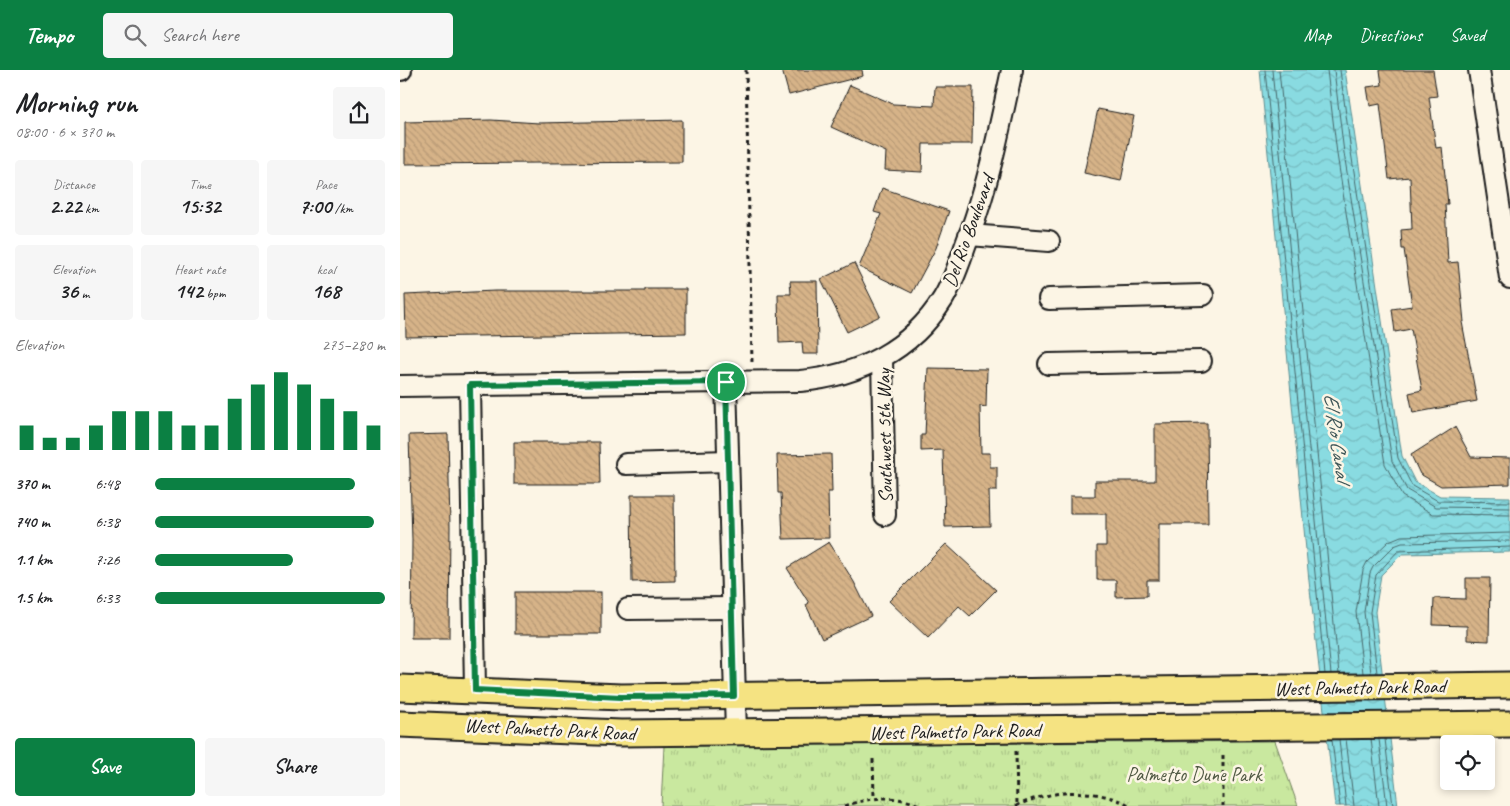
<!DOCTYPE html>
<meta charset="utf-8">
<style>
:root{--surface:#fff;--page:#f6f6f6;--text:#202124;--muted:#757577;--accent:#0b8043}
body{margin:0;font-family:Caveat,sans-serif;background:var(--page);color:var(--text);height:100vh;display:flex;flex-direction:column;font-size:19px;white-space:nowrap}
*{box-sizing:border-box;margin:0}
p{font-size:16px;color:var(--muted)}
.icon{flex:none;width:28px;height:28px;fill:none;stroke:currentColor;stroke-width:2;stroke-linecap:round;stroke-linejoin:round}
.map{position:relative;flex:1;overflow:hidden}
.side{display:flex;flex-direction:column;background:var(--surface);width:400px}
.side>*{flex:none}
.fabs{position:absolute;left:1040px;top:665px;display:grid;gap:10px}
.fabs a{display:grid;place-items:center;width:55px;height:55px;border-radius:5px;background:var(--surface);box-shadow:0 2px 8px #0003;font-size:25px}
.pin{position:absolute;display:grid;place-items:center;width:42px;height:42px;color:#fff;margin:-21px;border:2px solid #fff;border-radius:50%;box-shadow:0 1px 5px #0007}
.round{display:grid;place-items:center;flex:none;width:52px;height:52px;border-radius:5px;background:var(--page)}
.overview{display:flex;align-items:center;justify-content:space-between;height:85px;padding:0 15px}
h1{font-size:28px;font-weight:800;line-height:38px}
.metrics{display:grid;grid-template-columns:repeat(3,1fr);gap:8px;height:85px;padding:5px 15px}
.metrics div{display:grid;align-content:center;border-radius:5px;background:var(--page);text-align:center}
.metrics b{font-size:21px;font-weight:800}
.metrics small{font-size:14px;font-weight:400}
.metrics p{font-size:14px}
.chart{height:140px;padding:10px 15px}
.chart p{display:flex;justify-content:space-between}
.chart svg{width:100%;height:90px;margin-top:5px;stroke:var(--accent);stroke-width:6}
.action{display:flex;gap:10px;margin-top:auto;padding:10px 15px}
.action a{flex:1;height:58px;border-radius:5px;background:var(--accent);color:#fff;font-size:20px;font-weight:800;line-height:58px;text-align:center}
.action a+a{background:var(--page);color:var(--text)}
ul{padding:0 15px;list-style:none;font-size:16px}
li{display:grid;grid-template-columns:80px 60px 1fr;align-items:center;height:38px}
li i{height:12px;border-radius:6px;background:var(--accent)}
header{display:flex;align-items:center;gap:30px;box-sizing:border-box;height:70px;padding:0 25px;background:var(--accent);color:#fff}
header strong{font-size:24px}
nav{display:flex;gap:28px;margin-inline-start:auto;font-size:18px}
.search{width:350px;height:45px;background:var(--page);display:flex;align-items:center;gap:12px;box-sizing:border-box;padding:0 18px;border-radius:5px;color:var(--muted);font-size:19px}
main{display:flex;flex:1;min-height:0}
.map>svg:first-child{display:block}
</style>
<header>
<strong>Tempo</strong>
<div class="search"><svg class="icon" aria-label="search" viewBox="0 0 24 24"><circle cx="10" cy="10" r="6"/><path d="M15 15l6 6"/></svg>Search here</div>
<nav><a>Map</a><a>Directions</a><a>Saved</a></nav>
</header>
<main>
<section class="side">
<div class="overview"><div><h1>Morning run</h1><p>08:00 · 6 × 370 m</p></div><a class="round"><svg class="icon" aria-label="share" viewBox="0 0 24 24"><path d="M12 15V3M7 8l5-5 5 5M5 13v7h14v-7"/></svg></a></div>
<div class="metrics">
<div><p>Distance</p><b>2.22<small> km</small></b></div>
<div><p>Time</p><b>15:32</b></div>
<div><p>Pace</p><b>7:00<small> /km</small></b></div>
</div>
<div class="metrics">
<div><p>Elevation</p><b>36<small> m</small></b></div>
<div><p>Heart rate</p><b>142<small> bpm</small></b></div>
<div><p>kcal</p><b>168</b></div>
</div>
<div class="chart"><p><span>Elevation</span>275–280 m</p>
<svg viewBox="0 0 160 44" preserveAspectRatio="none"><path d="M5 44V32M15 44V38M25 44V38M35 44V32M45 44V25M55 44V25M65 44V25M75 44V32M85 44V32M95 44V19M105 44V12M115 44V6M125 44V12M135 44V19M145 44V25M155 44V32"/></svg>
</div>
<ul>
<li><b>370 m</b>6:48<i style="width:87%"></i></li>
<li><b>740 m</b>6:38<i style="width:95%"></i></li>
<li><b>1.1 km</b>7:26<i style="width:60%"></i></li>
<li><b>1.5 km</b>6:33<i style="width:100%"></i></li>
</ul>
<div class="action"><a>Save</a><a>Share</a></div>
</section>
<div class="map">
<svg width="1110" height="736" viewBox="0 0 1110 736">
<defs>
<pattern id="grass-tufts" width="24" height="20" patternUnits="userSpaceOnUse" patternTransform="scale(1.25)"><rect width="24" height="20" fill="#c9e89f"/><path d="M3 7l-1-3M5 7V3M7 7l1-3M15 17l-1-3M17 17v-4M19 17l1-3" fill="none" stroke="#acc688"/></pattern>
<pattern id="water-waves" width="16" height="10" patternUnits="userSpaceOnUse" patternTransform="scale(1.25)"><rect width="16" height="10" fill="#89dbe1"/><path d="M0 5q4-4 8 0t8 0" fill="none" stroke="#76bbc0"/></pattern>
<pattern id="building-back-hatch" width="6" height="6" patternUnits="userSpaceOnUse" patternTransform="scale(1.25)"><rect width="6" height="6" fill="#d6b388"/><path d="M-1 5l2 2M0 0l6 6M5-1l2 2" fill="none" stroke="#b79975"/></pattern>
</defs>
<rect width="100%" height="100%" fill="#fcf5e5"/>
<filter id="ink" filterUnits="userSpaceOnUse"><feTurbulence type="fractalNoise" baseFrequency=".02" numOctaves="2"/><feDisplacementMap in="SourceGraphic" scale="10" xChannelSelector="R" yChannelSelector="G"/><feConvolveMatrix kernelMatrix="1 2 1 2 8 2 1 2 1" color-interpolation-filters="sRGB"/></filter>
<g filter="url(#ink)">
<polygon fill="url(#grass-tufts)" stroke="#72825e" points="875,671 898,736 261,736 264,676"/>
<polygon fill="url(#water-waves)" stroke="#5d8f92" points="860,0 945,0 1002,386 1015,412 1040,426 1110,427 1110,482 1002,484 981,505 975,542 998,736 935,736 909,511"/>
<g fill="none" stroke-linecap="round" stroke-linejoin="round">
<g stroke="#48686b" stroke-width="1">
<polyline points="865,0 925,604"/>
<polyline points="872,0 931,604"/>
<polyline points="879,0 939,604"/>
<polyline points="927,0 937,84 985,394 1002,426 1033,444 1110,445"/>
<polyline points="934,0 944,83 992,391 1007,420 1036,437 1110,438"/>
<polyline points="940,0 951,82 998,388 1012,416 1038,431 1110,432"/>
<polyline points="963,603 956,542 963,500 967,492 989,471 1001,466 1110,463"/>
<polyline points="971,603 964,542 970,503 973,497 994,476 1002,473 1110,471"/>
<polyline points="977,603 970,542 976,505 998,481 1110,477"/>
<polyline points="939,669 946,736"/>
<polyline points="946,669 954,736"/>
<polyline points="971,669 979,736"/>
<polyline points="979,669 987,736"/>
<polyline points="985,669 993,736"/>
<polyline points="932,670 940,736"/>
</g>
</g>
<g fill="url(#building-back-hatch)" stroke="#1c1c1c">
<polygon points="382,0 462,0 463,6 389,25"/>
<polygon points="980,0 1033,0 1037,26 1029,27 1036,78 1042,77 1048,134 1045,134 1048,193 1058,192 1064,252 1062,252 1077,331 1013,343 1009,323 1022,320 1011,259 995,262 992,239 1012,236 1004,179 1002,179 1001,160 1012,159 1010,107 989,109 980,34 970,36 967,17 982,15"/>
<polygon points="450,15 493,34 534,36 535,17 573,17 572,74 523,74 522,102 485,100 486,82 431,57"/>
<polygon points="698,39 734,46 721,111 684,103"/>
<polygon points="91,50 139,53 282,50 282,92 5,94 5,52"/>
<polygon points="482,118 549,141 536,178 512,223 459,197 481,144 474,142"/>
<polygon points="454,193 480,246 447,262 421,209"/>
<polygon points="390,211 417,211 418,284 403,284 402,272 379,273 378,224 391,224"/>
<polygon points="245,219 286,219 286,263 6,267 5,225 95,221 245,221"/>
<polygon points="528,298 587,299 586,337 580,336 581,383 590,383 590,397 597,397 597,421 589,421 590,456 545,457 543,380 521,381 521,365 525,365"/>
<polygon points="807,353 808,454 759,454 759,510 747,510 747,526 716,527 716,510 697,510 697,476 706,476 706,444 670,444 670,426 695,426 695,411 755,411 755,354"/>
<polygon points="1055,357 1071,387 1110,388 1110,414 1041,416 1020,404 1011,385"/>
<polygon points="48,364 50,457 49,568 11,568 12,470 9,365"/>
<polygon points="114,372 199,372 200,414 114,414"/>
<polygon points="431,384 432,422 428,422 429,468 383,469 381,423 378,423 377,385"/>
<polygon points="231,425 274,425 275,511 232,512"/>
<polygon points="429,472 454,512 471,546 422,569 406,535 409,533 387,498"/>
<polygon points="546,474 596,520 570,546 559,536 528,568 489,531"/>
<polygon points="1066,508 1090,508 1089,571 1067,570 1067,556 1033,555 1034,528 1066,529"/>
<rect x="115" y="522" width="86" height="42"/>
</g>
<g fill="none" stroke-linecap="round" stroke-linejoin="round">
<g stroke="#1c1c1c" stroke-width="24">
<g id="minor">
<polyline points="0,0 1,0"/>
<polyline points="1079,0 1110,208"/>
<polyline points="569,165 649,171"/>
<polyline points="649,229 803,225"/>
<polyline points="482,288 485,445"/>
<polyline points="649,294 801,291"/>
<polyline points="326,312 336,663"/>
<polyline points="70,315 75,620"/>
<path d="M0,316L400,311C459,306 511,280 543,229C555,209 561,187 569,166C589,112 600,56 612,0"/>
<polyline points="226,394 328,391"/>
<polyline points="228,539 332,538"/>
</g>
</g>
<g stroke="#1c1c1c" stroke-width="29">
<g id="major">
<polyline points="0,618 221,627 1110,615"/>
<polyline points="0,654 221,663 1110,654"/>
</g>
</g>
<g stroke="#1c1c1c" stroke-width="3" stroke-dasharray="4 4" stroke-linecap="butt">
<polyline points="346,0 352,293"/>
<polyline points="616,681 617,735"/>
<polyline points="823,685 823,736"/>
<polyline points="473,689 474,727"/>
<path d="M444,736C473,727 493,724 522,736"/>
<path d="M616,736C652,719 695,717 731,736"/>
</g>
<use href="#minor" stroke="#fcf5e5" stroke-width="20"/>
<use href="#major" stroke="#f5e382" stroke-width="25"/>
</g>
</g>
<g fill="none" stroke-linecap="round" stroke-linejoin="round" filter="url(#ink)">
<g stroke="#fff" stroke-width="10">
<polygon id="route" points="326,312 334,626 221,627 75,620 70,315"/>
</g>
<use href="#route" stroke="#0b8043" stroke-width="6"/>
</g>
<g text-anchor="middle" stroke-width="5" stroke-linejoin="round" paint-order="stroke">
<g font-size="20" fill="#1c1c1c" stroke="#fcf5e5">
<text transform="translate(568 161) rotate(-70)" y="7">Del Rio Boulevard</text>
<text transform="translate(484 366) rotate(-91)" y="7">Southwest 5th Way</text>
<text transform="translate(960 617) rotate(-1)" y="7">West Palmetto Park Road</text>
<text transform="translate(150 659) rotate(3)" y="7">West Palmetto Park Road</text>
<text transform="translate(555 661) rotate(-1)" y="7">West Palmetto Park Road</text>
</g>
<g font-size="20" fill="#505943" stroke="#fcf5e5">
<text x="794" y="711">Palmetto Dune Park</text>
</g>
<g font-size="21" font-style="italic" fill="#3d5557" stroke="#fcf5e5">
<text transform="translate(937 367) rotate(82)" y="7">El Rio Canal</text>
</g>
</g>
</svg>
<div class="fabs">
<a><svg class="icon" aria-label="locate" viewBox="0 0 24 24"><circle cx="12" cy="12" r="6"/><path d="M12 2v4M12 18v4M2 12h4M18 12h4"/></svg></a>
</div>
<div class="pin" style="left:326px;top:312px;background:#1e9e55"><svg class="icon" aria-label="arrive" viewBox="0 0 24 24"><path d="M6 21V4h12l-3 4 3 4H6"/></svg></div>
</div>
</main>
